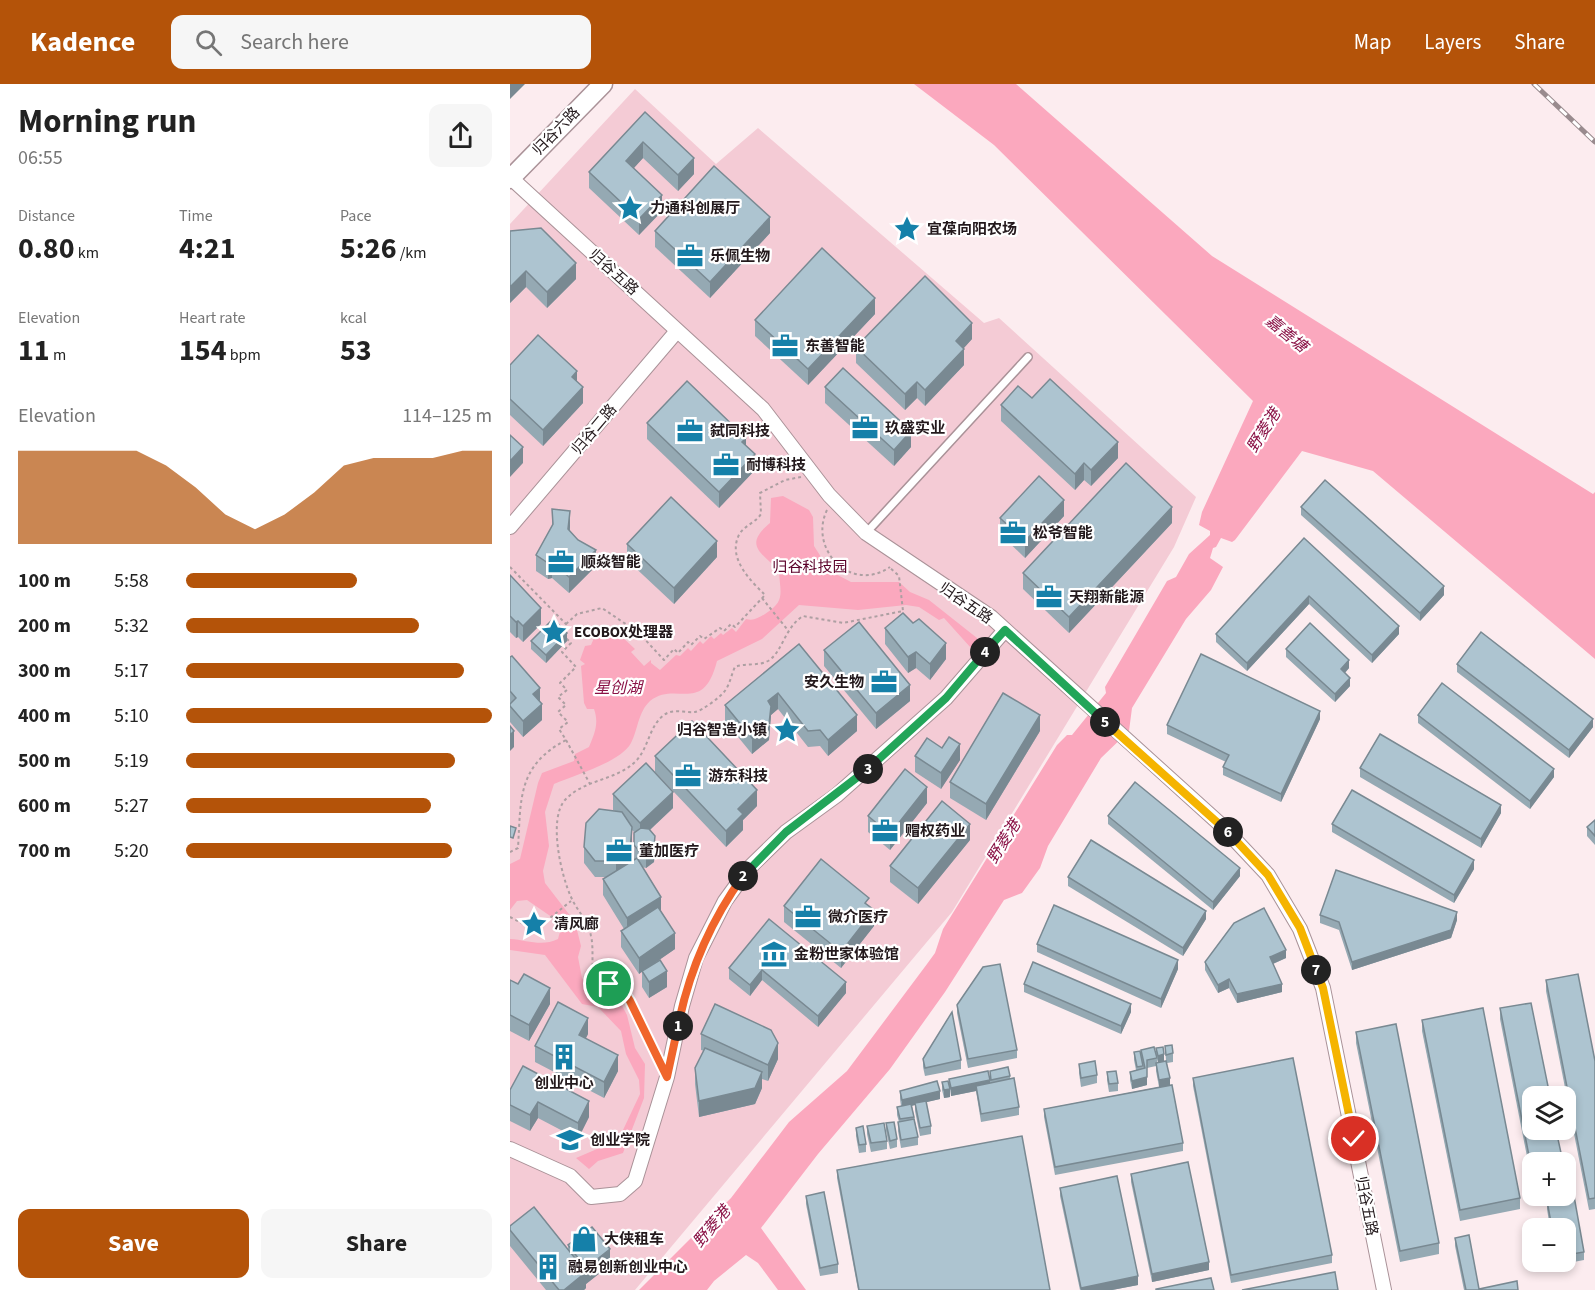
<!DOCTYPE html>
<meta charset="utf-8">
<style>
:root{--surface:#fff;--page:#f6f6f6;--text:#222;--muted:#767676;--accent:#b45309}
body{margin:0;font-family:"Source Sans 3","Noto Sans SC",sans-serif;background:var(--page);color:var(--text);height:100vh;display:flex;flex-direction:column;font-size:22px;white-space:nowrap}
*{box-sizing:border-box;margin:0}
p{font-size:20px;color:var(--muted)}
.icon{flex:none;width:33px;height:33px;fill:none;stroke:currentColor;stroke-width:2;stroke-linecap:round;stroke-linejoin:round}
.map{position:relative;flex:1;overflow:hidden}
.side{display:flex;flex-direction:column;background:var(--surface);width:510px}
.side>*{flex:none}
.fabs{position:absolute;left:1012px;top:1002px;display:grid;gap:12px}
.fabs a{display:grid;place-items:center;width:54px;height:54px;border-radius:12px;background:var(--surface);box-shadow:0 3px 9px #0003;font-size:30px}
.pin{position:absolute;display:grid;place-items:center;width:51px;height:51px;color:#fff;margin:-26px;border:3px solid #fff;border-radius:50%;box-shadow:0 2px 6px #0007}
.km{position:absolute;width:30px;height:30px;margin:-15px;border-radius:50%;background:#222;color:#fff;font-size:16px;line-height:30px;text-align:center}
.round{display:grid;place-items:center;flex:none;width:63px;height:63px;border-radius:12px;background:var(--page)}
.head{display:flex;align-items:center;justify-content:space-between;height:102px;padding:0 18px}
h1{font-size:33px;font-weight:700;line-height:45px}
.metrics{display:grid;grid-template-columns:repeat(3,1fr);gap:9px;height:102px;padding:6px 18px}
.metrics div{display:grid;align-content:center}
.metrics b{font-size:30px;font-weight:700}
.metrics small{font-size:16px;font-weight:400}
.metrics p{font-size:16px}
.chart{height:168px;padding:12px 18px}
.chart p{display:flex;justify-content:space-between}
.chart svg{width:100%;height:108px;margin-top:6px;fill:var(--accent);opacity:.7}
.cta{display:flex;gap:12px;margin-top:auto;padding:12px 18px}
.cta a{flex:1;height:69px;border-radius:12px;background:var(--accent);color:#fff;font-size:24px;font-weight:700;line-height:69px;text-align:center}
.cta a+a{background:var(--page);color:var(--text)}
ul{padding:0 18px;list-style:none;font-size:20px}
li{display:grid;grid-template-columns:96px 72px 1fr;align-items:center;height:45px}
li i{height:15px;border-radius:8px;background:var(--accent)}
header{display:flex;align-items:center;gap:36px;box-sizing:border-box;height:84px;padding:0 30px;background:var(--accent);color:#fff}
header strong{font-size:28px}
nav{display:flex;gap:33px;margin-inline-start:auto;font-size:21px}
.search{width:420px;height:54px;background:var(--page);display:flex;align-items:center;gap:15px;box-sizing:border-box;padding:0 21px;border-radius:12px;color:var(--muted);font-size:22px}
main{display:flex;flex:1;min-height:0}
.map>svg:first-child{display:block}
</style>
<header>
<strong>Kadence</strong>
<div class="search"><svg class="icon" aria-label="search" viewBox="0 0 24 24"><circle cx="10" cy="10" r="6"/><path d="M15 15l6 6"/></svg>Search here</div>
<nav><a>Map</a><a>Layers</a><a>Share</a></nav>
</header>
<main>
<section class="side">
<div class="head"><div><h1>Morning run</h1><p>06:55</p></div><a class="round"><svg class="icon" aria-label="share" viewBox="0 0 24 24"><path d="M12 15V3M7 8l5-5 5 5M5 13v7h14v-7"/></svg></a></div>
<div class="metrics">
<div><p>Distance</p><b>0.80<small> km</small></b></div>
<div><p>Time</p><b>4:21</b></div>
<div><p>Pace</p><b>5:26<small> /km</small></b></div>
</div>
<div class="metrics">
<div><p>Elevation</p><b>11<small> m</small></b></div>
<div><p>Heart rate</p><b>154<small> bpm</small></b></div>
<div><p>kcal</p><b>53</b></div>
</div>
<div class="chart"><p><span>Elevation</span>114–125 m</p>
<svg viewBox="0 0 160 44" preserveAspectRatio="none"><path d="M0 44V6L10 6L20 6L30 6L40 6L50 12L60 21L70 32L80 38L90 32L100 23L110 12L120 9L130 9L140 9L150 6L160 6V44z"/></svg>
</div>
<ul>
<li><b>100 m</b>5:58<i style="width:56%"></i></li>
<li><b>200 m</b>5:32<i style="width:76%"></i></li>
<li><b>300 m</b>5:17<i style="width:91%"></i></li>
<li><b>400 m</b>5:10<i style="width:100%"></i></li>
<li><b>500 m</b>5:19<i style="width:88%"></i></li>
<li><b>600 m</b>5:27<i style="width:80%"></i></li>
<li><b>700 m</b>5:20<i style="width:87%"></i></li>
</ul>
<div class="cta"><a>Save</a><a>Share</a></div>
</section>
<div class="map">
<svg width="1085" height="1206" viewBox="0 0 1085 1206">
<rect width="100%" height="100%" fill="#fcecef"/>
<polygon fill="#f4cbd5" points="125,5 206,80 248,44 474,239 489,234 686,413 664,463 442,828 125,1206 0,1206 0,140"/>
<g fill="#fba8be">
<polygon points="404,0 506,0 702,172 1083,410 1085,408 1085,575 863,387 792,367 725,456 722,458 711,454 706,463 703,464 700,474 713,483 701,506 676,535 622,624 619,647 591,674 538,762 530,784 512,809 494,816 435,908 380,985 308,1070 251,1144 296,1206 268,1206 248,1179 236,1171 204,1197 197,1206 129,1206 221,1114 279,1038 337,987 417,880 425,869 433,845 547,661 557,651 562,651 596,609 595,603 657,497 666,493 679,470 700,451 700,447 689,441 692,428 743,317 484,61"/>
<path d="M273,412L299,426L303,433L304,462L320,487L341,498H389L400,508L419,516L467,554L468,557L461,564L434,534L429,536L409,523L396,521L348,526L289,521L252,555L207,577C193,632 166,596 140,617C128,628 128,646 121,659C111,678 65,691 44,700L35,728L39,762L33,787L35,799L65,838L71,862L68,873L72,894L79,902L110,918L117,931L125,964L135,980L134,1014L113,1069L88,1077L79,1085L66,1074L87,1065L105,1063L130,1010L129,996L116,970L111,947L88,923L72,920L35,871L0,866V855C17,856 32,863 48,855L51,844L49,838L17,816L7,817L0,826V780L10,775L28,699L32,689L64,677L65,670L79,663C85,649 89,639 84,625H77L74,619L71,582L75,580L70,576L75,562L81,561L84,554H89L97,543L105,552L109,550L125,565L121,568L134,582L141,576V579L150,586L166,571L170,572L178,564L181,567L190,557L193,560L201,552L204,555L211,549L213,551L222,544L226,548L236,535C244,537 248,534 255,530C276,517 270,509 269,487C253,469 232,462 260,439L261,414Z"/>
</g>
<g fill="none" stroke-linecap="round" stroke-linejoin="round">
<g stroke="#aa9298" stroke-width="10">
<polyline id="lane" points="356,449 518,273"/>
</g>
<g stroke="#aa9298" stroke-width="16">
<g id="street">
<polyline points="1,94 253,325 319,411 356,449 481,533 711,741 758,791 790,845 813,904 874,1206"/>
<polyline points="0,443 167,247"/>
<polyline points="0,1065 60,1092 81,1113 110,1110 125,1097 157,993 172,922 186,874 215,817 239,784 276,748 327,711 436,614 495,546"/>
</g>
</g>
<g stroke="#aa9298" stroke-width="21">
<polyline id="secondary" points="0,95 93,0"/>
</g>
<g stroke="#ad9fa2" stroke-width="2" stroke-dasharray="3 3" stroke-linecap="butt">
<path d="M317,426C298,465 341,510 380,483"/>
<polyline points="0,483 56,540 50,546"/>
<polyline points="252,514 277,545"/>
<path d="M56,540L67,530L92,524L129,549L154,576L164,565L168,569L178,558L181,561L190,552L194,555L210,544L214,547L221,540L225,543L255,511C240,496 216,473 230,449C236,441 246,438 251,430L250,409L275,396L291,393"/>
<polyline points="56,656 80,700"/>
<path d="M0,768L8,764C11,715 7,682 56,656L49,645L58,638L48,628L56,621L48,613L57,606L50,599L66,583L52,568L61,559L56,554"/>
<polyline points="0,833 25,846 61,817"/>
<path d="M148,975L113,906L84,893C81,879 84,865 81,852C78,836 67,827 61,813C51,791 38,735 55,716C74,695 106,697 126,677C139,663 139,642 154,631C163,624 175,629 185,628C192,627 210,613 214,608C220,601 221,591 225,583C235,579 249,582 258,577C273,568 274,544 293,532L333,539L393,527L389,492L379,483"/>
</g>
<use href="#lane" stroke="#fff" stroke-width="7"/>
<use href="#street" stroke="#fff" stroke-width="14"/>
<use href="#secondary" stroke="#fff" stroke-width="18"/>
<g stroke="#998b8e" stroke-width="5">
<polyline id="rail" points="1024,0 1085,58"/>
</g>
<use href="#rail" stroke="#fff" stroke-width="3" stroke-dasharray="9" stroke-linecap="butt"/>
</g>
<g fill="#95a9b3" fill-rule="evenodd">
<polygon points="135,28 184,90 168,107 133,74 123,84 152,127 129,151 79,104 79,88"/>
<polygon points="0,147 66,195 37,224 16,203 0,219"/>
<polygon points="145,147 260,149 200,214 145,163"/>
<polygon points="365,230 298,301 245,252 245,236"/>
<polygon points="462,255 453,264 454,281 415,322 407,314 395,326 346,279 346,263"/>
<polygon points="0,281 67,298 73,319 33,362 0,331"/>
<polygon points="315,303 401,363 384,382 315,319"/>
<polygon points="522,314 608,374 581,402 574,396 565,406 491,337 491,321"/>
<polygon points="137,339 236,362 245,386 209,424 137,355"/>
<polygon points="791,423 934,511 910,537 791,431"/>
<polygon points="42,425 60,443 60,447 86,482 59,509 42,494 38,495 26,487 26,471 42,442"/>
<polygon points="554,432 515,474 490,450 490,434"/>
<polygon points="662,439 559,549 513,505 513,489"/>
<polygon points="794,454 889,550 862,579 799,520 737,587 706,558 706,550"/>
<polygon points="117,460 207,473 164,520 117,476"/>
<polygon points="0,491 31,540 13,558 8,553 6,554 0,548"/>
<polygon points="375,544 436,575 420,596 406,584 398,589 375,560"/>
<polygon points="21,557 57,557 36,579 21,565"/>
<polygon points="289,560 347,647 318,672 310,662 298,663 268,625 261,631 259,656 242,670 215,637 215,621"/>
<polygon points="776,565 839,584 835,589 840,602 825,618 776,573"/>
<polygon points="314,566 400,617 366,645 314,582"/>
<polygon points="0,573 32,636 13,653 0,638"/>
<polygon points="947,580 1083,643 1059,674 947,588"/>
<polygon points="908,631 1044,693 1020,725 908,639"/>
<polygon points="810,635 771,718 713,691 713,683 716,678 657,650 657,641"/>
<polygon points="530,647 476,736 440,714 440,698"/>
<polygon points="432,664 450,676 431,705 405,688 405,672"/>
<polygon points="145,672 247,722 233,736 233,746 216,763 145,688"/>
<polygon points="850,684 991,729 971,764 850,693"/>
<path d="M103,710L163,724L140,746L145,768L144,778L136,784L132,783L151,827L165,865L137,884L157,903L139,914L132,903V887L129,890L111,863V847L114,845L93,811V795L97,793H85L74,779V763L105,727L103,726ZM122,746L125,749L124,776L120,778Z"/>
<polygon points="417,719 380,766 358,748 358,732"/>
<polygon points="598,732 730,792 703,826 598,740"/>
<polygon points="1085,736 1085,761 1077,752 1077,743"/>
<polygon points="822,740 964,785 944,819 822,748"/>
<polygon points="460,756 408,820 380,798 380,782"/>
<polygon points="558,793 696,835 673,872 558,802"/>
<polygon points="274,822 359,822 364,842 331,884 274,838"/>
<polygon points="810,831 947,836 941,854 842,886 829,846 810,839"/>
<polygon points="259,835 336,909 308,943 252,896 240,912 219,895 219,884"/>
<polygon points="527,860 668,885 651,924 527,868"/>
<polygon points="776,874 763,880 772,908 727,919 719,904 708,909 695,886 695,878"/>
<polygon points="0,896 40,920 19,957 0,947"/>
<polygon points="1036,896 1085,977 1085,1125 1079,1126 1036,907"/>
<polygon points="514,900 621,928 611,950 514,908"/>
<polygon points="447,921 507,966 507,974 458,984 447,929"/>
<polygon points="990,924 1023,1078 1023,1097 1022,1098 990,935"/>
<polygon points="912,936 1010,1114 1010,1125 950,1137 912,947"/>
<polygon points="846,948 929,1159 929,1170 890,1178 846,959"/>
<polygon points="78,950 76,954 108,987 94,1014 25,978 25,962"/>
<polygon points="191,950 268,975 258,997 252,995 252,1004 245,1020 189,1033 185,1000 185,984 194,967 191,966"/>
<polygon points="655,962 663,969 663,978 657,979 660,1001 673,1059 673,1067 545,1091 534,1033 534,1025 649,1003 646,987 646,982 637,984 637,1001 622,1005 620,996 620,988 626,986 624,976 624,968 633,982 633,985 633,984 631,974 631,966 647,974 647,979 648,979 646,972 646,964 654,977 656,977"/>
<polygon points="413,975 451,976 451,985 415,992 413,983"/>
<polygon points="569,980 587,991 587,999 571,1003 569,989"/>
<polygon points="480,987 500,992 500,995 509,1023 509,1031 471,1038 466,1007 441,1012 440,1005 440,1013 434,1014 432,1006 432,998 439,1003 439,995 480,994"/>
<polygon points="597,988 608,999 608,1007 599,1008 597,996"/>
<polygon points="683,994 822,1171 822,1179 721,1199 683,1002"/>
<polygon points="0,1006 79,1033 68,1055 28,1034 20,1047 0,1037"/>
<polygon points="390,1007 430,1015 416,1018 421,1042 421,1050 410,1052 405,1027 405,1021 402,1022 408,1053 408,1061 391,1064 388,1047 389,1038 387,1031 387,1023 391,1022 390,1015"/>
<polygon points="376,1039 387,1055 387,1063 380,1065 376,1047"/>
<polygon points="357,1042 377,1057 377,1065 361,1068 357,1050"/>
<polygon points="346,1044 356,1060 356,1068 349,1069 346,1052"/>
<polygon points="327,1086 540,1206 348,1206 327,1094"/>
<polygon points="621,1090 699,1186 642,1198 621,1098"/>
<polygon points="550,1104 628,1201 602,1206 570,1206 550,1112"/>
<polygon points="296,1112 328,1180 328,1189 310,1192 296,1120"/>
<polygon points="1037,1117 1074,1168 1074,1176 1048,1181 1047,1178 1056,1178 1056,1144 1040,1144 1037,1125"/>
<polygon points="0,1142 58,1166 58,1161 100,1181 76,1200 76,1204 74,1206 36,1206 0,1162"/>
<polygon points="945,1154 969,1205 1008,1206 954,1206 945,1162"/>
</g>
<g fill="#798992">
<polygon points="0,0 15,0 0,15"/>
<polygon points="133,58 133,74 116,93 116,77"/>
<polygon points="184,74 184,90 168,107 168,91"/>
<polygon points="152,111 152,127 129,151 129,135"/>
<polygon points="260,133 260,149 200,214 200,198"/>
<polygon points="66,179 66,195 37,224 37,208"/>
<polygon points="16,187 16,203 0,219 0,203"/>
<polygon points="365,214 365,230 298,301 298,285"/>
<polygon points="462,239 462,255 446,273 446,257"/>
<polygon points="454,265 454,281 415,322 415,306"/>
<polygon points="67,287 67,303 62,293"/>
<polygon points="407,298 407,314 395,326 395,310"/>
<polygon points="73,303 73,319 33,362 33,346"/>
<polygon points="401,347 401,363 384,382 384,366"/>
<polygon points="236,354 236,370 232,358"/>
<polygon points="608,358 608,374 581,402 581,386"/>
<polygon points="13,363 13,379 0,393 0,377"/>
<polygon points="245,370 245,386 209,424 209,408"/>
<polygon points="574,379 574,396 565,406 565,390"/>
<polygon points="554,416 554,432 515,474 515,457"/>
<polygon points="662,423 662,439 559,549 559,533"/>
<polygon points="60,427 60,443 58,461 58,445"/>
<polygon points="207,457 207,473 164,520 164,504"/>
<polygon points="86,466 86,482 59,509 59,493"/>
<polygon points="42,478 42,494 38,495 38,479"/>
<polygon points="934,502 934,511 910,537 910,529"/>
<polygon points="799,512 799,520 737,587 737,579"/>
<polygon points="31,524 31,540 13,558 13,542"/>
<polygon points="8,537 8,553 6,554 6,538"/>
<polygon points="889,542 889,550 862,579 862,571"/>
<polygon points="57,549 57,557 36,579 36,571"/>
<polygon points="436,559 436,575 420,596 420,580"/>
<polygon points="406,568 406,584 398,589 398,573"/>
<polygon points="839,576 839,584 831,593 831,585"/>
<polygon points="840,594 840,602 825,618 825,610"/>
<polygon points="400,601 400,617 366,645 366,629"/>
<polygon points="30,604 30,620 23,610"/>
<polygon points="268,609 268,625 261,631 259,656 242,670 242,654 258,617"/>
<polygon points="32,620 32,636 13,653 13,637"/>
<polygon points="810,627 810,635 771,718 771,710"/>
<polygon points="347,631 347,647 318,672 318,656"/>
<polygon points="530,631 530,647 476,736 476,720"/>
<polygon points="1083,635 1083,643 1059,674 1059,666"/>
<polygon points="4,647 4,663 0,667 0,651"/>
<polygon points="450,660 450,676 431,705 431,689"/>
<polygon points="1044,685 1044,693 1020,725 1020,717"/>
<polygon points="417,703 417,719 380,766 380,750"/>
<polygon points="247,706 247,722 233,736 233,746 216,763 216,747 228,725"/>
<polygon points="163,708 163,724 130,755 130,739"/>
<polygon points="991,721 991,729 971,764 971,755"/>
<polygon points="460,740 460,756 408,820 408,804"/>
<polygon points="122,743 122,759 120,782 106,793 106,777"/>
<polygon points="145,752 144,778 136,784 136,768"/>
<polygon points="964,776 964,785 944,819 944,811"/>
<polygon points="730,784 730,792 703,826 703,818"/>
<polygon points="151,813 151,829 117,850 117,834"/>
<polygon points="364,826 364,842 331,884 331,868"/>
<polygon points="696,827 696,835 673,872 673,864"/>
<polygon points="947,828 947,836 941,854 842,886 842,878"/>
<polygon points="165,849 165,865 129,890 129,874"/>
<polygon points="776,866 776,874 760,881 760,873"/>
<polygon points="668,876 668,885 651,924 651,915"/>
<polygon points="252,886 252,896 240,912 240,901"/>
<polygon points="157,887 157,903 139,914 139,898"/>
<polygon points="719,895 719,904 708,909 708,901"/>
<polygon points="336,898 336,909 308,943 308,932"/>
<polygon points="772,900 772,908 727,919 727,910"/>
<polygon points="40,904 40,920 19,957 19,941"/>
<polygon points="621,920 621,928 611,950 611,942"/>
<polygon points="78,934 78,950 69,967 69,951"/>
<polygon points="268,959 268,975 258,997 258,981"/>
<polygon points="654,970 654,979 648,980 648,972"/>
<polygon points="108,971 108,987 94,1014 94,998"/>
<polygon points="252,988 252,1004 245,1020 189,1033 189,1017"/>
<polygon points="637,993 637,1001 622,1005 622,997"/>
<polygon points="660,994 660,1002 649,1004 649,996"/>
<polygon points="480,996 480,1004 466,1002 466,1007 441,1012 441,1004"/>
<polygon points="440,1005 440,1013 434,1014 434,1006"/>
<polygon points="430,1007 430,1015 392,1024 392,1016"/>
<polygon points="79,1017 79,1033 68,1055 68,1039"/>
<polygon points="28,1018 28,1034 20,1047 20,1031"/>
<polygon points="1022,1087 1023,1087 1023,1097 1022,1098"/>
<polygon points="100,1165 100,1181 76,1200 76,1184"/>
<polygon points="699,1178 699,1186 642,1198 642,1190"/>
<polygon points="76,1188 76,1204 74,1206 54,1206"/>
<polygon points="628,1192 628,1201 602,1206 571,1206 571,1204"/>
</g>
<g fill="#adc4d0" stroke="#798992" stroke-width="1.5">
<polygon points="135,28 184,74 168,91 133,58 116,77 152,111 129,135 79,88"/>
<polygon points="204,82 260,133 200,198 145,147"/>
<polygon points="31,144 66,179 37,208 16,187 0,203 0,147"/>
<polygon points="312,164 365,214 298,285 245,236"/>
<polygon points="415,192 462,239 446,257 454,265 415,306 407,298 395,310 346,263"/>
<polygon points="28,251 67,287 62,293 73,303 33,346 0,315 0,281"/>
<polygon points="333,284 401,347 384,366 315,303"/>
<polygon points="540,295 608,358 581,386 574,379 565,390 491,321 508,302 522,314"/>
<polygon points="177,297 236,354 232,358 245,370 209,408 137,339"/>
<polygon points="0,351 13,363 0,377"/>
<polygon points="616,379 662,423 559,533 513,489"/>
<polygon points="529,392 554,416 515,457 490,434"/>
<polygon points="815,396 934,502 910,529 791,423"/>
<polygon points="161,413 207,457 164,504 117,460"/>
<polygon points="42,425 60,427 58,445 68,456 86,466 59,493 42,478 38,479 26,471 43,440"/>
<polygon points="794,454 889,542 862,571 799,512 737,579 706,550"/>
<polygon points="0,491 31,524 13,542 8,537 6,538 0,532"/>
<polygon points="393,529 403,539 409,535 436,559 420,580 406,568 398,573 375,544"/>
<polygon points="43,535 57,549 36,571 21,557"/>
<polygon points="349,538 400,601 366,629 314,566"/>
<polygon points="800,539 839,576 831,585 840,594 825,610 776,565"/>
<polygon points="971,548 1083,635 1059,666 947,580"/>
<polygon points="289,560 347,631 318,656 310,646 298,647 268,609 258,617 261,622 259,640 242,654 215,621"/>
<polygon points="691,570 810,627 771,710 713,683 719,671 657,641"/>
<polygon points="2,572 30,604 23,610 32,620 13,637 0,622 0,620 6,614 0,607 0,573"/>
<polygon points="932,599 1044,685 1020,717 908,631"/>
<polygon points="493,609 530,631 476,720 440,698"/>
<polygon points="182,637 247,706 228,725 233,730 216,747 145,672"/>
<polygon points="0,642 4,647 0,651"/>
<polygon points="870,650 991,721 971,755 850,684"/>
<polygon points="439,653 450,660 431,689 405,672 417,654 432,664"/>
<polygon points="136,679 163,708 130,739 103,710"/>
<polygon points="395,685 417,703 380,750 358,732"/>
<polygon points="625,698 730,784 703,818 598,732"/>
<polygon points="842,706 964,776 944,811 822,740"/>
<polygon points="432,717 460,740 408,804 380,782"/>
<polygon points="89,725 112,728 122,743 120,766 106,777 85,777 74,763 76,739"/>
<polygon points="1085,736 1085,752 1077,743"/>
<polygon points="0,742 6,744 3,754 0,753"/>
<polygon points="131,744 139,745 145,752 144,762 136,768 129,767 124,761 124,749"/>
<polygon points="581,756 696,827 673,864 558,793"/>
<polygon points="127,774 151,813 117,834 93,795"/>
<polygon points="311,775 359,814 355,819 364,826 331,868 274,822"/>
<polygon points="826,786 947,828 941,846 842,878 829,838 810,831"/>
<polygon points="544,821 668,876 651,915 527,860"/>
<polygon points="148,823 165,849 129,874 111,847"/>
<polygon points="754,824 776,866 760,873 772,900 727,910 719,895 708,901 695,878 724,839"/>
<polygon points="259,835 336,898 308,932 252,886 240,901 219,884"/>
<polygon points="150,876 157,887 139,898 132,887"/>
<polygon points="523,878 621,920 611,942 514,900"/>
<polygon points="490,880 507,966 458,975 447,921 473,883"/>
<polygon points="14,890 40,904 19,941 0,931 0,896 8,900"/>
<polygon points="1068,890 1085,977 1085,1114 1079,1115 1036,896"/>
<polygon points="48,918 78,934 69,951 108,971 94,998 25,962"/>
<polygon points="1021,919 1040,1012 1023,1012 1023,1046 1046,1046 1053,1078 1023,1078 1023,1087 1022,1087 990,924"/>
<polygon points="205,920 261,946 268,959 258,981 191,950"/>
<polygon points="973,924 1010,1114 950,1126 912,936"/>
<polygon points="442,928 451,976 415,984 413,975"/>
<polygon points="886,940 929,1159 890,1167 846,948"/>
<polygon points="662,961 663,969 656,971 655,962"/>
<polygon points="644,963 647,974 637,976 637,993 622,997 620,988 635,984 631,966"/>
<polygon points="653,963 654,970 648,972 646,964"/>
<polygon points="195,964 252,988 245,1004 189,1017 185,984"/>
<polygon points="630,967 633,982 627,983 624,968"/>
<polygon points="783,974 822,1171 721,1191 683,994"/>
<polygon points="585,977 587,991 571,994 569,980"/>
<polygon points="656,977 660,994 649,996 646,979"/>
<polygon points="13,982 79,1017 68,1039 28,1018 20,1031 0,1021 0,1006"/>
<polygon points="498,983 500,992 481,996 480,987"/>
<polygon points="478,987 480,996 441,1004 439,995"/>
<polygon points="606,987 608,999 599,1000 597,988"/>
<polygon points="504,994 509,1023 471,1030 466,1002"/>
<polygon points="427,997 430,1007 392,1016 390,1007"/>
<polygon points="438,997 440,1005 434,1006 432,998"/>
<polygon points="662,1001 673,1059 545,1083 534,1025"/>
<polygon points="416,1017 421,1042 410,1044 405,1019"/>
<polygon points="401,1020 404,1033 390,1035 387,1023"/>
<polygon points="404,1035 408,1053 391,1056 388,1038"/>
<polygon points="384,1038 387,1055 380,1057 376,1039"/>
<polygon points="374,1039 377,1057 361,1059 357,1042"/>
<polygon points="353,1042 356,1060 349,1061 346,1044"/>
<polygon points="512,1052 540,1206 349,1206 327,1086"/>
<polygon points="678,1078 699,1178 642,1190 621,1090"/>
<polygon points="607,1092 628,1192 571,1204 550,1104"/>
<polygon points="314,1108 328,1180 310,1184 296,1112"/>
<polygon points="1064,1112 1074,1168 1056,1171 1056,1144 1042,1144 1037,1117"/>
<polygon points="24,1123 76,1188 54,1206 49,1206 0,1146 0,1142"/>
<polygon points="82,1143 100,1165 76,1184 58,1161"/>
<polygon points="959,1151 969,1205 1007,1197 1008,1206 956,1206 945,1154"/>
<polygon points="825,1188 828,1206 732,1206"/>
<polygon points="701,1194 704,1206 646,1206 646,1205"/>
</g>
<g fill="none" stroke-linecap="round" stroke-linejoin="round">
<g stroke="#fff" stroke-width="12">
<polyline id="split-1" points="99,900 113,906 120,917 157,993 168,942"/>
</g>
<g stroke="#fff" stroke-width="12">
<path id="split-2" d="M168,942C179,887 200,838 233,792"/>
</g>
<g stroke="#fff" stroke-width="12">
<polyline id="split-3" points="233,792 276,748 358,685"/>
</g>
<g stroke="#fff" stroke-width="12">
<polyline id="split-4" points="358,685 436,614 475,568"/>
</g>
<g stroke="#fff" stroke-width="12">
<polyline id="split-5" points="475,568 495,546 595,638"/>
</g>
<g stroke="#fff" stroke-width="12">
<polyline id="split-6" points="595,638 718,748"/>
</g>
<g stroke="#fff" stroke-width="12">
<polyline id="split-7" points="718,748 758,791 790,844 806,886"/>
</g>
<g stroke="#fff" stroke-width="12">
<polyline id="split-8" points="806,886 813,904 844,1055"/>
</g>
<use href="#split-1" stroke="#f0652b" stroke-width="8"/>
<use href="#split-2" stroke="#f0652b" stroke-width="8"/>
<use href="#split-3" stroke="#22a559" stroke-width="8"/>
<use href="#split-4" stroke="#22a559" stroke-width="8"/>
<use href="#split-5" stroke="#22a559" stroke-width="8"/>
<use href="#split-6" stroke="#f5b400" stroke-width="8"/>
<use href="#split-7" stroke="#f5b400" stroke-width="8"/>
<use href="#split-8" stroke="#f5b400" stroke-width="8"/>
</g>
<defs>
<g id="sight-bare" transform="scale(2.07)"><path d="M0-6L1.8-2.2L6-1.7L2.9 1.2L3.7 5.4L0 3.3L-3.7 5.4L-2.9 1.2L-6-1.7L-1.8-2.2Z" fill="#1580a9" stroke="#fff" stroke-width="2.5" paint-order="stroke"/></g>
<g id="office-bare" transform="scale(2.07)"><path d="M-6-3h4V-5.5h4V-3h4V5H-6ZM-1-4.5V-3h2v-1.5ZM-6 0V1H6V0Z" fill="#1580a9" stroke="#fff" stroke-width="2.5" paint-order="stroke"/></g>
<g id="museum-bare" transform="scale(2.07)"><path d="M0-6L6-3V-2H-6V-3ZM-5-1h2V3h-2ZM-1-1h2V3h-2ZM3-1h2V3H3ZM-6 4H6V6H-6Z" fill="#1580a9" stroke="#fff" stroke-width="2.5" paint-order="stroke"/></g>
<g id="building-bare" transform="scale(2.07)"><path d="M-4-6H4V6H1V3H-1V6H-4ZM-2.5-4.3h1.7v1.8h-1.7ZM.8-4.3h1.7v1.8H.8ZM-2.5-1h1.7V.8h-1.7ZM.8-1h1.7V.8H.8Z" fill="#1580a9" stroke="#fff" stroke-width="2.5" paint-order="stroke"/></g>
<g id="school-bare" transform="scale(2.07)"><path d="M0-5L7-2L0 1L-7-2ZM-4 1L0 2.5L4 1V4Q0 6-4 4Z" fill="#1580a9" stroke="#fff" stroke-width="2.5" paint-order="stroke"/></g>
<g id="shop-bare" transform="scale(2.07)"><path d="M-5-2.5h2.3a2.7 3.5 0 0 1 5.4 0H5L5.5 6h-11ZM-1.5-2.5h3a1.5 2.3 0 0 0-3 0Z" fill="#1580a9" stroke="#fff" stroke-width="2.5" paint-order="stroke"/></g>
</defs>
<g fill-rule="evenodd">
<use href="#sight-bare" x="120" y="124"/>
<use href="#sight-bare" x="397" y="145"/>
<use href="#office-bare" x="180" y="172"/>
<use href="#office-bare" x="275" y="262"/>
<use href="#office-bare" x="355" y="344"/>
<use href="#office-bare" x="180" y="347"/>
<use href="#office-bare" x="216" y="381"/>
<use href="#office-bare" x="503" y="449"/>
<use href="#office-bare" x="51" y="478"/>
<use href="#office-bare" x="539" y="513"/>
<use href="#sight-bare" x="44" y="548"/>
<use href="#office-bare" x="374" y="598"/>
<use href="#sight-bare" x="277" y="646"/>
<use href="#office-bare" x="178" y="692"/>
<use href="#office-bare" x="375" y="747"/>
<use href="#office-bare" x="109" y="767"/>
<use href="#office-bare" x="298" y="833"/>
<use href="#sight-bare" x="24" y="840"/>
<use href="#museum-bare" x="264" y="870"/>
<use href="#building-bare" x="54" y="973"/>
<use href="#school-bare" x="60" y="1056"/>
<use href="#shop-bare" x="74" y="1155"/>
<use href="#building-bare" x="38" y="1183"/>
</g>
<g text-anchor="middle" stroke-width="4.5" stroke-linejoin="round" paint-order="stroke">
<g font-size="15" fill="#23191c" stroke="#fff">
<text transform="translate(46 47) rotate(-46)" y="5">归谷六路</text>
<text transform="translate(104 188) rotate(42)" y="5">归谷五路</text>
<text transform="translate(84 345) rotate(-50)" y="5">归谷二路</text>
<text transform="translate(456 519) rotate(34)" y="5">归谷五路</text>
<text transform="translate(857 1122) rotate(79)" y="5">归谷五路</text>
</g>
<g font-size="15" font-weight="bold" fill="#23191c" stroke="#fff" text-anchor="start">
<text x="140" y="129">力通科创展厅</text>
<text x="417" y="150">宜葆向阳农场</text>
<text x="200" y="177">乐佩生物</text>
<text x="295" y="267">东善智能</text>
<text x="375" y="349">玖盛实业</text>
<text x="200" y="352">弑同科技</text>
<text x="236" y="386">耐博科技</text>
<text x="523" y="454">松爷智能</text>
<text x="71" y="483">顺焱智能</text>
<text x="559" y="518">天翔新能源</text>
<text x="64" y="553">ECOBOX处理器</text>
<text x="354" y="603" text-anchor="end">安久生物</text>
<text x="257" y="651" text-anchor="end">归谷智造小镇</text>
<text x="198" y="697">游东科技</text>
<text x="395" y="752">赗权药业</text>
<text x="129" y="772">董加医疗</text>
<text x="318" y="838">微介医疗</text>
<text x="44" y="845">清风廊</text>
<text x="284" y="875">金粉世家体验馆</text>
<text x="54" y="1004" text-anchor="middle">创业中心</text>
<text x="80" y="1061">创业学院</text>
<text x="94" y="1160">大侠租车</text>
<text x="58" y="1188">融易创新创业中心</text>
</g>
<g font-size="15" fill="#5b0029" stroke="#fff">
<text x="300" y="488">归谷科技园</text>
</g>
<g font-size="16" font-style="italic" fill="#8a1246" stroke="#fff">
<text transform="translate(777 249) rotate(39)" y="6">嘉善塘</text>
<text transform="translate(753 346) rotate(-58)" y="6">野菱港</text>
<text x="108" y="609">星创湖</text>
<text transform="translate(493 757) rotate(-58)" y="6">野菱港</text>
<text transform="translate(201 1142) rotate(-50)" y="6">野菱港</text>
</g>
</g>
</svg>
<div class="fabs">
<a><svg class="icon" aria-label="layers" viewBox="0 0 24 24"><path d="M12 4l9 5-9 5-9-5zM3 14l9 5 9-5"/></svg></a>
<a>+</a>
<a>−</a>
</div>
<div class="pin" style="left:99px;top:900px;background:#1e9e55"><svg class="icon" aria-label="arrive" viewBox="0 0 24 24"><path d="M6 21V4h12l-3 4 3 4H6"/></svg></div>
<div class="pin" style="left:844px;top:1055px;background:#d93025"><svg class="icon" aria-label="check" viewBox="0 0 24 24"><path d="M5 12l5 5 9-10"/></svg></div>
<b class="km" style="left:168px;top:942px">1</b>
<b class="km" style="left:233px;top:792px">2</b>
<b class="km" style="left:358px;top:685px">3</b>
<b class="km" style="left:475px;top:568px">4</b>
<b class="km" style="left:595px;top:638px">5</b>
<b class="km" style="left:718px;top:748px">6</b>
<b class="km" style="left:806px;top:886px">7</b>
</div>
</main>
